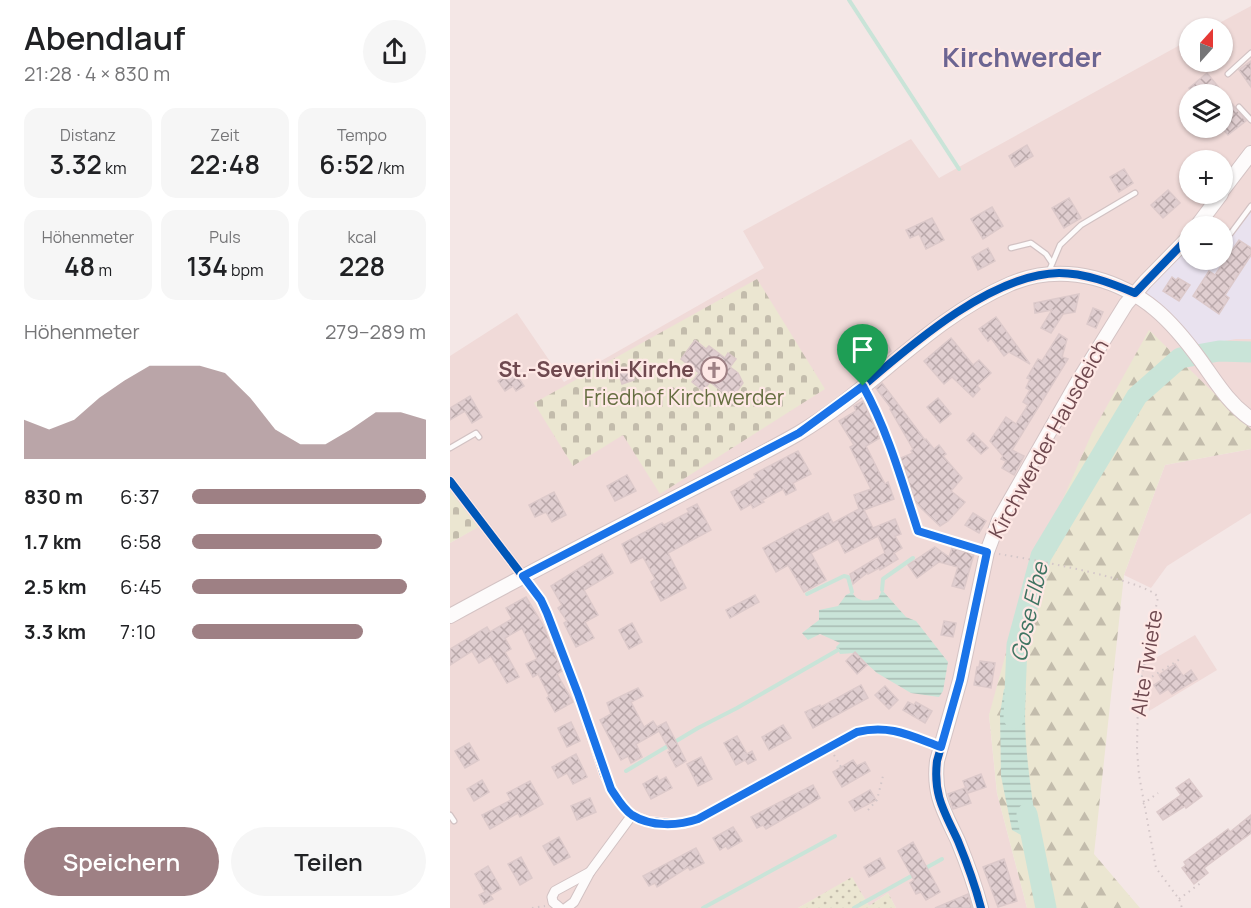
<!DOCTYPE html>
<html lang="de">
<meta charset="utf-8">
<style>
:root{--surface:#fff;--page:#f6f6f6;--text:#202124;--muted:#757577;--accent:#9e8084}
body{margin:0;font-family:Manrope,sans-serif;background:var(--page);color:var(--text);height:100vh;display:flex;flex-direction:column;font-size:22px;white-space:nowrap}
*{box-sizing:border-box;margin:0}
p{font-size:20px;color:var(--muted)}
.icon{flex:none;width:33px;height:33px;fill:none;stroke:currentColor;stroke-width:2;stroke-linecap:round;stroke-linejoin:round}
.map{position:relative;flex:1;overflow:hidden}
.sheet{display:flex;flex-direction:column;background:var(--surface);width:450px}
.sheet>*{flex:none}
.needle{width:39px;rotate:21deg}
.tools{position:absolute;left:729px;top:18px;display:grid;gap:12px}
.tools a{display:grid;place-items:center;width:54px;height:54px;border-radius:50%;background:var(--surface);box-shadow:0 2px 4px #0004;font-size:30px}
.pin{position:absolute;display:grid;place-items:center;width:51px;height:51px;color:#fff;margin:-62px -26px;border-radius:50% 50% 50% 0;rotate:-45deg;box-shadow:0 0 6px #0007}
.pin .icon{rotate:45deg}
.round{display:grid;place-items:center;flex:none;width:63px;height:63px;border-radius:32px;background:var(--page)}
.head{display:flex;align-items:center;justify-content:space-between;height:102px;padding:0 24px}
h1{font-size:33px;font-weight:600;line-height:45px}
.figures{display:grid;grid-template-columns:repeat(3,1fr);gap:9px;height:102px;padding:6px 24px}
.figures div{display:grid;align-content:center;border-radius:15px;background:var(--page);text-align:center}
.figures b{font-size:26px;font-weight:600}
.figures small{font-size:16px;font-weight:400}
.figures p{font-size:16px}
.chart{height:168px;padding:12px 24px}
.chart p{display:flex;justify-content:space-between}
.chart svg{width:100%;height:108px;margin-top:6px;fill:var(--accent);opacity:.7}
.cta{display:flex;gap:12px;margin-top:auto;padding:12px 24px}
.cta a{flex:1;height:69px;border-radius:36px;background:var(--accent);color:#fff;font-size:24px;font-weight:600;line-height:69px;text-align:center}
.cta a+a{background:var(--page);color:var(--text)}
ul{padding:0 24px;list-style:none;font-size:20px}
li{display:grid;grid-template-columns:96px 72px 1fr;align-items:center;height:45px}
li i{height:15px;border-radius:8px;background:var(--accent)}
main{display:flex;flex:1;min-height:0}
.map>svg:first-child{display:block}
</style>
<main>
<section class="sheet">
<div class="head"><div><h1>Abendlauf</h1><p>21:28 · 4 × 830 m</p></div><a class="round"><svg class="icon" aria-label="share" viewBox="0 0 24 24"><path d="M12 15V3M7 8l5-5 5 5M5 13v7h14v-7"/></svg></a></div>
<div class="figures">
<div><p>Distanz</p><b>3.32<small> km</small></b></div>
<div><p>Zeit</p><b>22:48</b></div>
<div><p>Tempo</p><b>6:52<small> /km</small></b></div>
</div>
<div class="figures">
<div><p>Höhenmeter</p><b>48<small> m</small></b></div>
<div><p>Puls</p><b>134<small> bpm</small></b></div>
<div><p>kcal</p><b>228</b></div>
</div>
<div class="chart"><p><span>Höhenmeter</span>279–289 m</p>
<svg viewBox="0 0 160 44" preserveAspectRatio="none"><path d="M0 44V28L10 32L20 28L30 19L40 12L50 6L60 6L70 6L80 9L90 19L100 32L110 38L120 38L130 32L140 25L150 25L160 28V44z"/></svg>
</div>
<ul>
<li><b>830 m</b>6:37<i style="width:100%"></i></li>
<li><b>1.7 km</b>6:58<i style="width:81%"></i></li>
<li><b>2.5 km</b>6:45<i style="width:92%"></i></li>
<li><b>3.3 km</b>7:10<i style="width:73%"></i></li>
</ul>
<div class="cta"><a>Speichern</a><a>Teilen</a></div>
</section>
<div class="map">
<svg width="801" height="908" viewBox="0 0 801 908">
<defs>
<pattern id="grass-dots" width="8" height="8" patternUnits="userSpaceOnUse" patternTransform="scale(1.5)"><rect width="8" height="8" fill="#ebe6d1"/><path d="M2 2h.1M6 6h.1" fill="none" stroke="#c3bcac" stroke-width="1.8" stroke-linecap="round"/></pattern>
<pattern id="forest-firs" width="22" height="20" patternUnits="userSpaceOnUse" patternTransform="scale(1.5)"><rect width="22" height="20" fill="#ebe6d1"/><path d="M5 1l3.5 6h-7zM16 11l3.5 6h-7z" fill="#c3bcac"/></pattern>
<pattern id="cemetery-stones" width="16" height="16" patternUnits="userSpaceOnUse" patternTransform="scale(1.5)"><rect width="16" height="16" fill="#ebe6d1"/><path d="M2 7V4a2 2 0 0 1 4 0v3zM10 15v-3a2 2 0 0 1 4 0v3z" fill="#c3bcac"/></pattern>
<pattern id="water-rules" width="6" height="5" patternUnits="userSpaceOnUse" patternTransform="scale(1.5)"><rect width="6" height="5" fill="#c9e4d8"/><path d="M0 2.5h6" fill="none" stroke="#a7bbb2"/></pattern>
<pattern id="building-cross-hatch" width="8" height="8" patternUnits="userSpaceOnUse" patternTransform="scale(1.5)"><rect width="8" height="8" fill="#e0ced0"/><path d="M0 0l8 8M0 8l8-8" fill="none" stroke="#baa9ab"/></pattern>
</defs>
<rect width="100%" height="100%" fill="#f4e7e6"/>
<g fill="#f0dad8" fill-rule="evenodd">
<path d="M801,6V429L699,331L539,715L547,793L577,908H446L438,893L419,906L402,878L348,908H0V543L31,525L0,489V356L67,313L114,382L314,268L293,231L461,139L489,178L739,40L740,62H772V28H760ZM740,94H772V128H740ZM740,160H772V194H740ZM740,226H772V260H740Z"/>
<polygon points="801,449 801,513 717,566 701,588 674,575 715,465"/>
<polygon points="745,635 767,670 699,711 690,667"/>
</g>
<polygon fill="#e9e2ef" points="801,206 801,339 786,339 740,347 685,293 739,236 740,260 772,260 773,238 790,221"/>
<polygon fill="url(#grass-dots)" points="402,877 419,906 438,893 446,908 348,908"/>
<polygon fill="url(#forest-firs)" points="699,330 801,429 801,449 715,465 674,575 644,854 690,908 577,908 547,793 539,715 574,587 642,433"/>
<g fill="url(#cemetery-stones)">
<polygon points="307,279 375,389 210,494 173,435 123,466 84,403"/>
<polygon points="0,489 32,525 0,543"/>
</g>
<g fill="url(#water-rules)">
<path d="M432,590L456,617L466,621L498,662L493,691L489,697L461,693L427,673L405,653L390,654L386,647L390,643L370,634L358,640L352,633L369,620V610L388,606L396,595L402,592C408,603 417,601 428,599Z"/>
<path d="M554,689L576,691C572,743 582,794 589,845L562,830L551,776L550,714Z"/>
</g>
<g fill="none" stroke-linecap="round" stroke-linejoin="round">
<g stroke="#c9e4d8" stroke-width="4">
<polyline points="399,0 509,169"/>
<polyline points="432,590 433,579 463,558"/>
<polyline points="357,594 394,576 398,577 402,592"/>
<polyline points="176,771 248,728 287,708 388,650"/>
<polyline points="474,869 492,859"/>
<polyline points="253,908 385,836"/>
<polyline points="404,908 465,874"/>
</g>
<g stroke="#c9e4d8" stroke-width="21">
<polyline points="564,718 567,645 591,556 687,396 730,358 769,351 801,352"/>
<polyline points="577,814 596,908"/>
</g>
</g>
<g fill="url(#building-cross-hatch)" stroke="#dcc9ca" stroke-width="1.5">
<polygon points="801,61 801,87 789,70"/>
<polygon points="757,73 796,121 778,135 772,128 772,94 745,94 739,88"/>
<polygon points="577,145 583,156 565,167 559,156"/>
<polygon points="674,169 683,183 669,192 660,177"/>
<polygon points="718,190 730,203 713,218 701,205"/>
<polygon points="619,198 631,218 614,228 602,208"/>
<polygon points="542,207 553,226 533,239 521,219"/>
<polygon points="482,218 494,240 476,249 469,234 460,238 456,230"/>
<polygon points="789,240 801,248 801,255 775,295 779,298 769,314 743,296 759,271 765,275"/>
<polygon points="538,248 545,261 528,270 522,257"/>
<polygon points="722,277 726,280 728,278 740,285 729,301 713,291"/>
<polygon points="629,294 625,312 613,314 601,333 591,328 602,310 585,313 584,303"/>
<polygon points="643,308 653,312 646,328 637,324"/>
<polygon points="546,317 580,364 559,352 554,356 541,338 538,341 529,329"/>
<polygon points="609,334 617,339 612,357 618,359 562,450 574,456 564,475 552,468 556,461 551,459 553,456 540,441 556,417 566,424 578,405 573,402 580,390 576,388 580,379 577,378 588,359 592,361"/>
<polygon points="434,338 441,351 413,370 402,356"/>
<polygon points="501,338 523,365 529,360 541,373 527,386 530,389 523,397 502,377 494,384 474,361"/>
<polygon points="245,340 256,349 259,346 275,358 278,353 286,359 280,367 288,373 293,383 285,394 274,393 260,382 253,391 242,382 249,373 231,359"/>
<polygon points="180,368 184,380 172,384 168,371"/>
<polygon points="64,371 74,386 66,391 63,386 55,391 48,381"/>
<polygon points="432,383 475,440 476,439 484,449 489,445 496,454 493,456 512,478 501,491 515,502 498,521 490,526 472,509 465,501 451,458 463,453 461,451 463,449 440,409 441,408 426,388"/>
<polygon points="20,396 32,417 22,423 15,411 0,420 0,408"/>
<polygon points="488,398 501,414 490,423 477,407"/>
<polygon points="413,401 430,438 416,446 435,484 438,482 444,499 414,510 423,528 445,519 451,534 445,536 452,548 444,553 448,559 430,570 429,568 418,574 417,573 403,584 400,574 435,553 428,536 395,553 388,539 361,553 376,580 354,592 338,565 326,572 313,548 378,513 383,523 409,509 404,495 421,489 400,447 404,445 389,421 406,411 404,406"/>
<polygon points="523,433 538,448 531,454 517,440"/>
<polygon points="348,451 361,474 343,483 346,490 336,495 333,489 312,500 314,502 303,508 301,504 291,510 281,492 306,478 304,474"/>
<polygon points="177,475 186,491 165,501 157,486"/>
<polygon points="104,492 116,515 102,522 96,512 85,517 79,505"/>
<polygon points="247,504 261,530 218,553 236,588 211,601 201,582 205,579 193,557 181,563 172,544 212,523 214,525 239,512 237,509"/>
<polygon points="523,513 536,521 529,533 515,525"/>
<polygon points="485,547 499,557 502,548 524,554 514,589 502,586 508,567 489,562 467,578 458,565"/>
<polygon points="152,554 163,573 134,590 148,615 135,622 144,638 126,647 114,623 117,621 108,608 112,605 101,586"/>
<polygon points="305,595 309,602 280,618 276,610"/>
<polygon points="76,597 93,625 112,671 107,674 123,702 105,712 97,698 99,696 88,674 83,677 76,664 87,659 72,628 55,638 61,649 55,652 69,677 57,683 41,656 29,663 22,651 0,665 0,649 37,627 40,632 62,619 56,608"/>
<polygon points="494,621 506,623 503,637 491,635"/>
<polygon points="182,623 192,642 179,649 169,630"/>
<polygon points="405,652 417,665 407,674 396,661"/>
<polygon points="530,661 545,663 541,688 524,685 527,667 529,667"/>
<polygon points="725,664 733,676 741,670 747,679 722,694 718,689 710,694 704,685 712,680 709,675"/>
<polygon points="411,685 418,698 363,728 355,712 370,705 371,707"/>
<polygon points="435,686 448,700 439,709 425,695"/>
<polygon points="188,688 193,696 181,702 194,727 203,721 209,730 207,727 216,722 236,761 226,767 218,752 220,751 209,731 186,744 192,757 181,763 178,756 171,760 150,720 161,714 157,703"/>
<polygon points="458,702 464,705 466,702 482,711 475,723 453,710"/>
<polygon points="121,722 130,741 117,747 108,728"/>
<polygon points="333,725 341,738 319,750 312,737"/>
<polygon points="287,736 297,754 302,751 306,760 298,764 295,760 286,765 274,743"/>
<polygon points="19,743 29,760 15,768 5,751"/>
<polygon points="126,754 137,777 123,784 117,773 108,778 102,767"/>
<polygon points="251,757 262,779 248,786 237,764"/>
<polygon points="403,760 407,766 415,762 420,771 392,787 383,772"/>
<polygon points="531,774 536,787 518,793 513,781"/>
<polygon points="207,776 209,781 216,777 222,788 201,799 193,784"/>
<polygon points="739,779 752,796 736,808 735,806 713,820 707,812 731,795 726,788"/>
<polygon points="32,780 39,792 24,801 17,789"/>
<polygon points="80,781 93,804 70,817 68,813 40,829 32,815 61,800 57,793"/>
<polygon points="363,785 370,798 316,829 313,825 307,828 301,817"/>
<polygon points="515,788 521,803 503,809 498,794"/>
<polygon points="420,790 426,800 405,811 399,802"/>
<polygon points="140,798 146,812 127,820 121,806"/>
<polygon points="801,815 801,833 754,868 758,873 744,884 732,868 736,865 734,862 778,829 780,832"/>
<polygon points="283,827 292,841 278,849 276,846 270,850 263,838"/>
<polygon points="109,837 120,857 104,865 93,846"/>
<polygon points="463,842 490,892 476,900 471,892 466,894 460,883 464,880 448,851"/>
<polygon points="246,848 254,863 240,870 238,867 207,887 205,883 199,886 193,876"/>
<polygon points="71,857 82,878 70,885 58,864"/>
<polygon points="430,858 435,868 419,877 414,867"/>
<polygon points="554,859 567,901 548,907 533,867"/>
<polygon points="38,866 51,889 40,895 43,899 34,904 29,895 35,892 25,874"/>
<polygon points="518,894 522,908 485,908"/>
</g>
<g fill="none" stroke-linecap="round" stroke-linejoin="round">
<g stroke="#d2c2c3" stroke-width="7">
<g id="lane">
<polyline points="778,74 801,53"/>
<polyline points="789,107 801,120"/>
<polyline points="772,241 781,233 801,206"/>
<polyline points="561,248 581,243 596,254 602,263"/>
<polyline points="599,271 610,245 631,225 685,193"/>
<polyline points="0,448 26,433 29,437"/>
<polyline points="0,815 4,821"/>
</g>
</g>
<g stroke="#d2c2c3" stroke-width="11">
<g id="street">
<path d="M413,386C438,431 452,482 468,531L488,537"/>
<path d="M0,481L91,600L128,694L154,775L170,803L182,815L198,821L233,824L248,819L407,732C439,724 461,736 491,747"/>
<polyline points="110,908 103,902 102,897 105,891 140,872"/>
<polyline points="116,908 124,902 140,872 182,815"/>
</g>
</g>
<g stroke="#d4c3c4" stroke-width="16">
<g id="secondary">
<polyline points="772,191 801,153"/>
<polyline points="747,226 771,194"/>
<path d="M0,616C78,573 158,532 238,491C275,472 313,454 349,433C423,389 479,319 560,284C588,272 615,271 644,278C694,291 722,321 751,361C766,382 779,404 801,419"/>
<path d="M531,908C525,885 517,863 508,841C494,811 483,795 487,761L510,680L537,552L549,520L627,383L676,304L695,282L740,236"/>
</g>
</g>
<g stroke="#d3c6c8" stroke-width="2" stroke-dasharray="1.5 4.5" stroke-linecap="butt">
<polyline points="497,540 526,549"/>
<path d="M549,554C575,558 696,580 708,597L688,696L687,750L689,775L706,868L729,899L732,908"/>
<polyline points="692,683 730,659"/>
<polyline points="384,755 391,767"/>
<polyline points="693,804 708,793"/>
<polyline points="418,810 427,800 433,776"/>
<polyline points="729,899 752,882"/>
<polyline points="82,908 95,906"/>
</g>
<use href="#lane" stroke="#fdfbfb" stroke-width="4.5"/>
<use href="#street" stroke="#fdfbfb" stroke-width="9"/>
<use href="#secondary" stroke="#fdfbfb" stroke-width="14"/>
<g stroke="#fee8e5" stroke-width="11">
<g id="cycleway">
<path d="M0,481L91,600L128,694L154,775L170,803L182,815L198,821L233,824L248,819L407,732C439,724 461,736 491,747"/>
<path d="M531,908C525,885 517,863 508,841C494,811 483,795 487,761L510,680L537,552L468,531C452,482 438,431 413,386C462,344 542,274 609,273C635,273 661,283 685,293L740,236"/>
</g>
</g>
<use href="#cycleway" stroke="#0057b8" stroke-width="8"/>
</g>
<g fill="none" stroke-linecap="round" stroke-linejoin="round">
<g stroke="#fff" stroke-width="12">
<path id="route" d="M413,386C438,431 452,482 468,531L537,552L510,680L491,747C461,736 440,724 407,732L248,819C228,826 201,827 182,815C173,809 167,798 161,789L128,694L97,613L91,600L73,576L349,433Z"/>
</g>
<use href="#route" stroke="#1a73e8" stroke-width="8"/>
</g>
<defs>
<g id="church-ring" transform="scale(1.35)"><circle r="9.5" fill="#fee8e5" stroke="#9e8084" stroke-width="1.5"/><path d="M-1.2-6h2.4v3.5h3.3v2.4h-3.3V6h-2.4V-.1h-3.3v-2.4h3.3Z" fill="#9e8084"/></g>
</defs>
<g fill-rule="evenodd">
<use href="#church-ring" x="264" y="370"/>
</g>
<g text-anchor="middle" stroke-width="4.5" stroke-linejoin="round" paint-order="stroke">
<g font-size="21" font-weight="bold" fill="#6f494f" stroke="#fee8e5" text-anchor="end">
<text x="244" y="377">St.-Severini-Kirche</text>
</g>
<g font-size="21" fill="#656e40" stroke="#fee8e5">
<text x="234" y="405">Friedhof Kirchwerder</text>
</g>
<g font-size="21" fill="#6f494f" stroke="#fee8e5">
<text transform="translate(599 439) rotate(-61)" y="7">Kirchwerder Hausdeich</text>
<text transform="translate(697 663) rotate(-81)" y="7">Alte Twiete</text>
</g>
<g font-size="22" font-style="italic" fill="#3f7462" stroke="#fee8e5">
<text transform="translate(579 612) rotate(-77)" y="8">Gose Elbe</text>
</g>
<g font-size="27" font-weight="bold" fill="#6c6592" stroke="#fee8e5">
<text x="572" y="67">Kirchwerder</text>
</g>
</g>
</svg>
<div class="tools">
<a><svg class="needle" viewBox="-14 -14 28 28"><path d="M0-13l5 13h-10z" fill="#e53935"/><path d="M0 13l5-13h-10z" fill="#757577"/></svg></a>
<a><svg class="icon" aria-label="layers" viewBox="0 0 24 24"><path d="M12 4l9 5-9 5-9-5zM3 14l9 5 9-5"/></svg></a>
<a>+</a>
<a>−</a>
</div>
<div class="pin" style="left:413px;top:386px;background:#1e9e55"><svg class="icon" aria-label="arrive" viewBox="0 0 24 24"><path d="M6 21V4h12l-3 4 3 4H6"/></svg></div>
</div>
</main>
